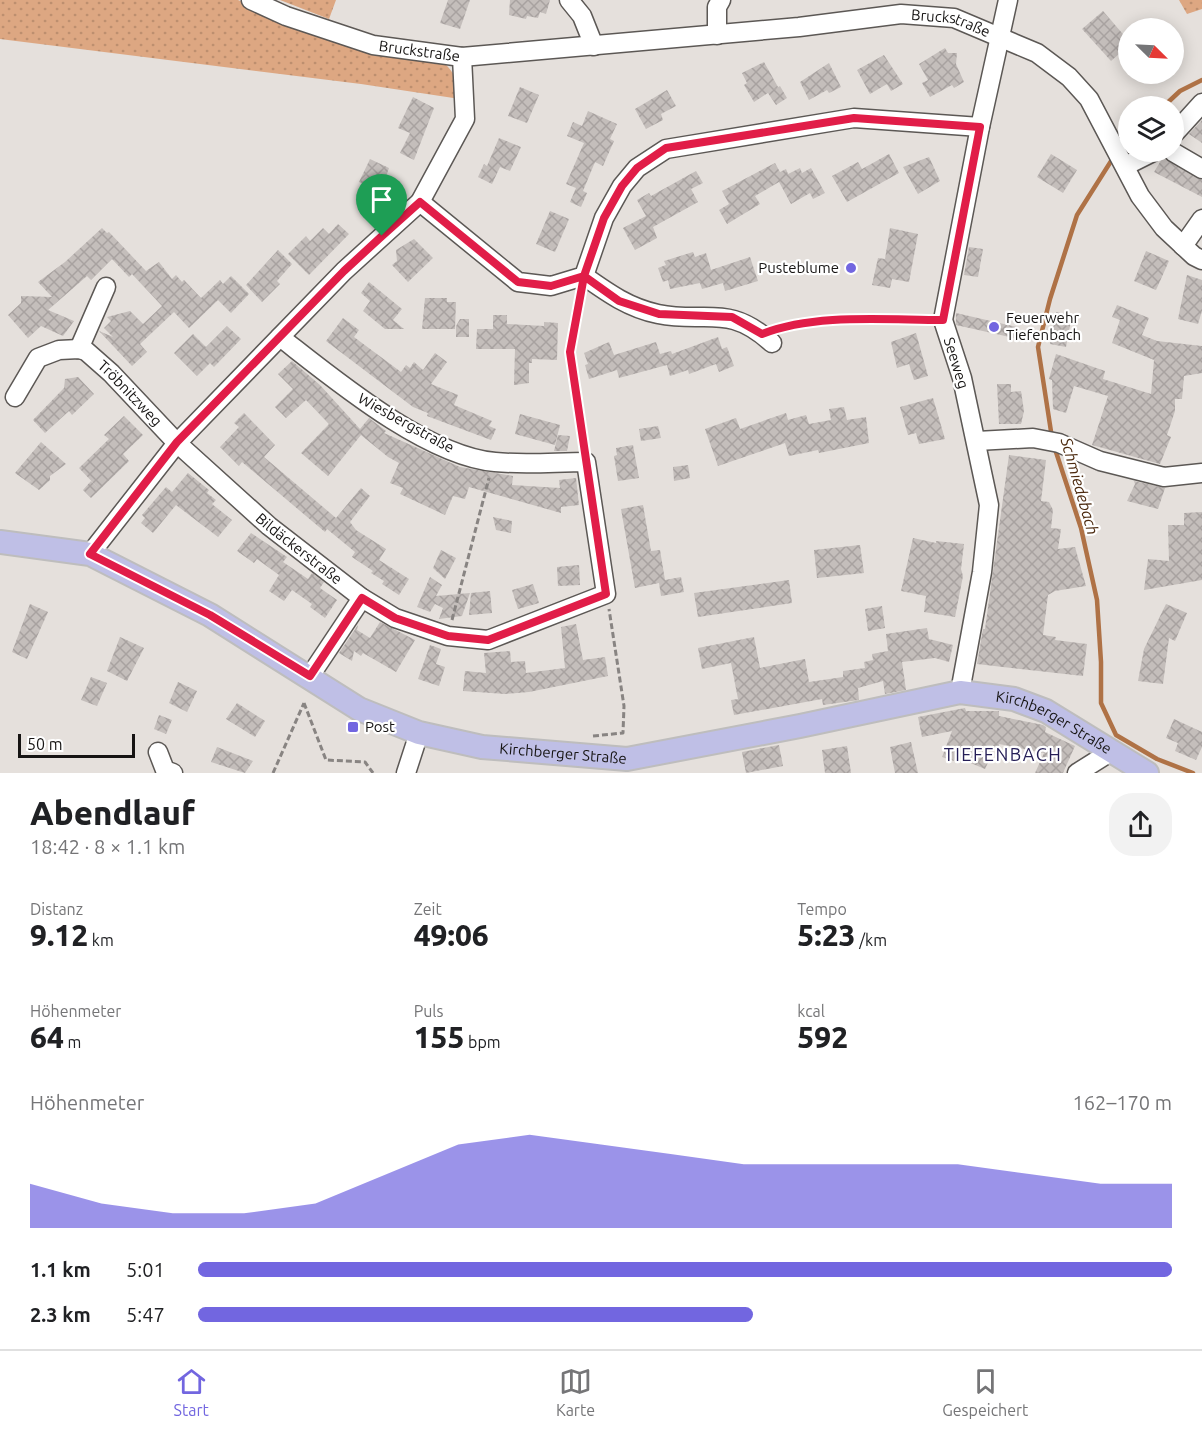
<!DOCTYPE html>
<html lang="de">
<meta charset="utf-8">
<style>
:root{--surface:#fff;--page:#f2f2f2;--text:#202124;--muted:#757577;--line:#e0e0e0;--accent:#7266e0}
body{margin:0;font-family:Ubuntu,sans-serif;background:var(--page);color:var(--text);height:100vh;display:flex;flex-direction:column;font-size:22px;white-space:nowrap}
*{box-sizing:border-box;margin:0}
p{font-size:20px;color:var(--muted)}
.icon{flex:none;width:33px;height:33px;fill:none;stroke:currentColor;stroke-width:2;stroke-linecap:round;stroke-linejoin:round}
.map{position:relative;height:773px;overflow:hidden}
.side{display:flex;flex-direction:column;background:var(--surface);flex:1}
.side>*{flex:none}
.needle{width:39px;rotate:114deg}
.buttons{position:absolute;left:1118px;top:18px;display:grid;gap:12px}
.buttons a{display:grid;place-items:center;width:66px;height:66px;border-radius:50%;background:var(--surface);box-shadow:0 3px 15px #0003;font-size:30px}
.scale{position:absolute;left:18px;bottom:15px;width:117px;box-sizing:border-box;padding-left:6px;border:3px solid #161413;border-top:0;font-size:16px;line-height:21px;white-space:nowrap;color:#161413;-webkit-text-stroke:4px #fff;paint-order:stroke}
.pin{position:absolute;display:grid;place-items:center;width:51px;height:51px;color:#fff;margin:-62px -26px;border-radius:50% 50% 50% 0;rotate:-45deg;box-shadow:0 0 6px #0007}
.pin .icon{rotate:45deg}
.round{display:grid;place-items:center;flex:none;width:63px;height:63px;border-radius:24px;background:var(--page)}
.summary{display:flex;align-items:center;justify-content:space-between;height:102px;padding:0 30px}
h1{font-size:33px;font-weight:800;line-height:45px}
.metrics{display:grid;grid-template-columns:repeat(3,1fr);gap:9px;height:102px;padding:6px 30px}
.metrics div{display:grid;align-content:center}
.metrics b{font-size:30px;font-weight:800}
.metrics small{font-size:16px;font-weight:400}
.metrics p{font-size:16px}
.chart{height:168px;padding:12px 30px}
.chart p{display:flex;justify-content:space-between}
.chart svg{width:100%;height:108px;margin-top:6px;fill:var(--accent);opacity:.7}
ul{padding:0 30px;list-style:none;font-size:20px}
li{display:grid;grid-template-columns:96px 72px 1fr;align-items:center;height:45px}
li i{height:15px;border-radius:8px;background:var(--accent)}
.tabs{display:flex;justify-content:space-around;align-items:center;height:84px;border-top:2px solid var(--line);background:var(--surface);font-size:16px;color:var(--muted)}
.tabs a{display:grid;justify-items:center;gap:3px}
.tabs .current{color:var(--accent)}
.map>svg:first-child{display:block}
</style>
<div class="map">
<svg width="1202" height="773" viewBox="0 0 1202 773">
<defs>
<pattern id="grass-dots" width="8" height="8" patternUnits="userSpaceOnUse" patternTransform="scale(1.5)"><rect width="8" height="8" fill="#dda782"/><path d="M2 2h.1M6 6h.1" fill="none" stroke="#bd8f6f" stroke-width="1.8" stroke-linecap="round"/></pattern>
<pattern id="building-cross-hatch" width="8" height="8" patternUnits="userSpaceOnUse" patternTransform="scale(1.5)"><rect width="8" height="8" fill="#c4bebb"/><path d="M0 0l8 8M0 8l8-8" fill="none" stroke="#a8a2a0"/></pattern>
</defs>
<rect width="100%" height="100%" fill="#e5e0dc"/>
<g fill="url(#grass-dots)">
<path d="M0,0H238L278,19L444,63C456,74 458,83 460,99L361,84L0,39Z"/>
<polygon points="280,0 336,0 329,19"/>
<polygon points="1179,0 1202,0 1202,9 1187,14"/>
</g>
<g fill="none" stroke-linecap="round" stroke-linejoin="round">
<g stroke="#af7246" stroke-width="4.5">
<polyline points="1164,106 1180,91 1202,80"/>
<polyline points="1119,148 1128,140"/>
<polyline points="1052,438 1038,347 1050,299 1077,215 1113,158"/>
<polyline points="1054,446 1081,528 1097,600 1101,662 1101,703 1116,735 1157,759 1193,773"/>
</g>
</g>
<g fill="url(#building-cross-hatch)">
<polygon points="448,0 470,0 460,29 440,23"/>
<polygon points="510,0 550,0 546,14 540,12 538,18 527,16 526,19 509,15"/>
<polygon points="1103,11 1128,40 1128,46 1111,61 1082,29"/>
<polygon points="945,48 948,53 957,53 956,64 964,82 954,88 952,85 930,97 922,83 928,80 919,64"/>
<polygon points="884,55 903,84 891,91 887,84 870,94 857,70"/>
<polygon points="764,62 778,87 770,92 780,86 787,98 776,105 768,93 754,102 744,85 747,83 742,73"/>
<polygon points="829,63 841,87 829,93 827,90 809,100 800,82"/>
<polygon points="520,87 539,95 527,123 508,116"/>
<polygon points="667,90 676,106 661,114 663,120 646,129 635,109"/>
<polygon points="413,97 434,108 414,160 400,153 410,133 398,128"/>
<polygon points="588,111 617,124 610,139 614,141 603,166 595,162 583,191 587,193 581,207 570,202 576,188 566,184 584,143 567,136 573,122 582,126"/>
<polygon points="1202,120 1202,143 1189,134"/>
<polygon points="499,138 521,147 510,171 500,167 492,184 478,177 484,164 487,166"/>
<polygon points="889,154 899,173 847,202 832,176 858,162 862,169"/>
<polygon points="1051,154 1077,170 1063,193 1037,177"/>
<polygon points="929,157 940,181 918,194 903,167"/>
<polygon points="1163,157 1202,180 1202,197 1154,172"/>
<polygon points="370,159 389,168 375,206 362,200 368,187 359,182"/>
<polygon points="775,163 780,172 786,169 788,174 800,168 802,173 811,168 825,193 813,199 810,193 791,204 779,182 755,196 760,204 727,224 719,210 729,204 722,191"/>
<polygon points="696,171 703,183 691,189 698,202 653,227 657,238 635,250 623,228 646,216 637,200 649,193 651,196"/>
<polygon points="550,211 569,219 555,252 536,244"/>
<polygon points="338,224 349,234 309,275 288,254 306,236 310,241 323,228 329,234"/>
<polygon points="102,228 107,233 109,232 146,271 159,262 172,279 176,275 182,282 184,280 201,298 220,280 223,284 231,276 249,294 231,313 218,300 189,328 174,312 140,344 147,352 132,366 99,331 113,337 104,328 111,321 107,317 130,311 143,324 162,306 132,274 129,277 112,259 91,280 87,276 48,310 74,321 63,336 41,326 28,338 8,315 21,303 21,296 52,297 38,282 65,262"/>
<polygon points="890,228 918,234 909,282 892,279 890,288 872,285 878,258 885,259"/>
<polygon points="414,239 433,258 408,282 392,265 397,261 396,250"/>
<polygon points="969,247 983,249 978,277 964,275"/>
<polygon points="278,250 292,264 277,281 280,284 262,302 246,285"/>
<polygon points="1146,251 1169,261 1156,290 1134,281"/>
<polygon points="693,252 695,257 706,253 711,270 750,257 758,281 725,291 723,283 702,289 700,283 670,289 668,280 663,282 658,268 666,265 664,261"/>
<polygon points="1187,275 1202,280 1202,311 1198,324 1178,319"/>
<polygon points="369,282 402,309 393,320 404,329 385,329 363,311 370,301 361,293"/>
<polygon points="425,298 447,298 447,302 456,302 455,329 422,329"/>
<polygon points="1117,305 1149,318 1142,335 1157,341 1202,346 1202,373 1184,376 1182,399 1175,399 1175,411 1167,435 1171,437 1160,464 1092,445 1108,396 1074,386 1066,413 1053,409 1052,380 1049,379 1056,354 1105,371 1103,379 1151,394 1154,360 1112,343 1120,320 1112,317"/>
<polygon points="1056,312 1072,315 1066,347 1050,344"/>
<polygon points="956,313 1017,327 1014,338 956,325"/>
<polygon points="493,315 507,315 507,324 544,326 544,322 558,323 557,360 532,359 532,363 529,363 529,383 514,385 515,349 476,349 477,329 493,329"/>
<polygon points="343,318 359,330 354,337 401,372 406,365 410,368 414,362 423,370 435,353 447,362 431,384 458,395 454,405 492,421 489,426 496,429 491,440 427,416 428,413 413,407 326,341"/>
<polygon points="460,319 469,319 469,337 456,337 456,326"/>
<polygon points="227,326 241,339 214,367 210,363 197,376 174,353 193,334 206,347"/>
<polygon points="916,333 928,376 914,380 909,364 897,368 891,342"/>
<polygon points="718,337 722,349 727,347 734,366 719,372 716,364 689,374 688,370 670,376 667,365 619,378 617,370 589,379 585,365 588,364 584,353 609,342 614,355 656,342 660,354 671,351 672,354"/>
<polygon points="292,361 320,385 360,429 369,418 386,431 384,433 460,467 513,476 512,485 560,488 559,480 576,478 579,505 561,507 561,513 469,487 465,499 453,496 445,515 400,494 403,488 390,483 399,463 388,457 361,435 328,476 301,453 329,424 306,400 286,418 275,407 293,389 278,374"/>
<polygon points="78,377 94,394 72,415 69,411 45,433 33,420 64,388 65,379"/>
<polygon points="997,384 1011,384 1011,392 1021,391 1024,411 1021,424 999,424"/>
<polygon points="933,398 945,439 919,444 916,433 908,435 900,407"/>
<polygon points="844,407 847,420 866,417 869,443 819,453 818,450 789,456 785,443 718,466 705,429 736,418 740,429 786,413 788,420 806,415 809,424 831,420 829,409"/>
<polygon points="244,413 275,445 264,457 336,518 361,488 370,496 350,522 356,530 386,549 379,560 409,579 399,595 382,584 384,581 371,573 373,571 352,557 355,552 327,529 325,532 242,462 239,466 220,447 239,427 234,423"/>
<polygon points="520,414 560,425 555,445 515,434"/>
<polygon points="124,416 143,435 123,454 129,461 91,498 83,490 91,481 98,488 79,468 109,439 104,435"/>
<polygon points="658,426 661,438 641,441 639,429"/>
<polygon points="558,435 570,436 567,451 554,451"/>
<polygon points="41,442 66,464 50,476 50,480 39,490 15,473"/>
<polygon points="633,445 639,478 618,481 614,456 617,455 616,448"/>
<polygon points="1009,455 1046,460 1041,501 1049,502 1053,510 1051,528 1061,529 1058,549 1075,547 1086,586 1055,591 1048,595 1043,635 1056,637 1055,640 1087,644 1083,676 977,664 983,629 985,629"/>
<polygon points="688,465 690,478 674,481 673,467"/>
<polygon points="188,473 209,490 207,493 216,500 212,504 232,520 218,537 176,505 153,533 141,523 145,518 142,515 166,487 172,492"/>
<polygon points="1134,481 1165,488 1158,509 1127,501 1135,484"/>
<polygon points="643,505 651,551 660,550 665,580 681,577 684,592 661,596 659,583 635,588 621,509"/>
<polygon points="1202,512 1202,580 1144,590 1148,559 1169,561 1168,525 1184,525 1184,513"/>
<polygon points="493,517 512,521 511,533 496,530"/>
<polygon points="251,533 287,557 283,562 308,579 312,573 324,582 320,588 337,600 325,618 310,607 312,604 292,590 284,601 269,591 279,575 257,559 254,563 237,551"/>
<polygon points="913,538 936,543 936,541 964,544 961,569 963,576 955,617 924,612 926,596 901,591"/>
<polygon points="860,545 864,573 817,578 814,550"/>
<polygon points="441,550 456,558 445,579 433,568"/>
<polygon points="579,565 580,585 558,586 557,567"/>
<polygon points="430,577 442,585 436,596 470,593 462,616 439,619 443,608 435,604 430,612 417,607"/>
<polygon points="789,580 792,603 698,617 694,593"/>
<polygon points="533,584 539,603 518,609 512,590"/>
<polygon points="490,591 492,613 469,615 471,593"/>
<polygon points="30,604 48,612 27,659 12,652"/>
<polygon points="1166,604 1187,613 1175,641 1169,638 1163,684 1138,681 1144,649"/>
<polygon points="882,606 885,628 868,631 865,609"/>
<polygon points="380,622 415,640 396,672 363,653 361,656 354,651 352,661 339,653 358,625 357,630 370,638"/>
<polygon points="576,624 583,660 605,657 608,676 529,692 505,694 463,691 465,671 486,673 484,653 510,651 511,662 525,661 526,673 565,668 561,627"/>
<polygon points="927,628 929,639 953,645 949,662 935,658 902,662 906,690 885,694 883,681 858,688 859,700 823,705 822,699 734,715 731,700 738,699 731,663 702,669 698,648 754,637 760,668 805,659 809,682 843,677 843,671 865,668 864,662 873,660 872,654 888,651 886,634"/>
<polygon points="120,637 144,648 127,681 107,671"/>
<polygon points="430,645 441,649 436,664 445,667 439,686 418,679"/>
<polygon points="91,677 107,683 97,706 81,700"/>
<polygon points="178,682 197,691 187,712 169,703"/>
<polygon points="237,703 265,721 255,737 226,719"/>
<polygon points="965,708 966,711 999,711 999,716 1043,725 1046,727 1045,732 1075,746 1063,773 1035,773 1044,753 999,744 999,750 994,750 985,769 956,757 954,761 942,757 952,731 922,737 918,717"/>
<polygon points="159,715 172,720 166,734 154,729"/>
<polygon points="1174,719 1202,732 1202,747 1196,760 1175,751 1178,743 1166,738"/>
<polygon points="911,742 918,773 895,773 890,747"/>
<polygon points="779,745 783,766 746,773 742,752"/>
<polygon points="847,746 851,773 825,773 822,750"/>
<polygon points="217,747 253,761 245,773 211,762"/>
</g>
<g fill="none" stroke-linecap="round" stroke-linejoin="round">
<g stroke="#5c5855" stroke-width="21">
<g id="minor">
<path id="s1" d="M251,0L286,16L373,45L462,57L799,27L901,14L954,18L1037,53L1069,77L1089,99L1140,196L1164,228L1194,256L1202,260"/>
<polyline points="569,0 582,16 594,46"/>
<polyline points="717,35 717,7 721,0"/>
<polyline points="1173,135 1202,103"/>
<polyline points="1173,152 1202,169"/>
<polyline points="1125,166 1153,152"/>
<polyline points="420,202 518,282 551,286 584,276 604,218 622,186 637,168 666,149 854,118 980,127"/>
<polyline points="1183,246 1202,219"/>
<path d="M584,276C608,293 629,308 658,314C707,324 728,303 772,343"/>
<polyline points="79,349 106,287"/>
<path id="s2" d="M15,397L38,358L59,350L79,349L86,351L111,373L177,443L269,526L362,598L395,618L448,636L488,640L606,594L586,462C556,462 525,465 495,462C426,456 334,379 280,337"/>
<polyline points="977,441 1033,438 1059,443 1100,461 1164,477 1202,473"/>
<polyline points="90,554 177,443 344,271 420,202 465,119 462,57"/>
<polyline points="310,676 362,598"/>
<polyline points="960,692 982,572 989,505 962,378 943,320 980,127 1008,0"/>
<polyline points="158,752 165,770 173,773"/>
<polyline points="406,773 419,733"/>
<polyline points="1077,773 1112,751"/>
</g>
</g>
<g stroke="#bebdbd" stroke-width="26">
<g id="major">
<path id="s3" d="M0,542L90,554L210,615L359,709L419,733L482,747L627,759L800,726L960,692L1014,699L1046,711L1147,773"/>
</g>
</g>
<g stroke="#888482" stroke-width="3" stroke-dasharray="6 3" stroke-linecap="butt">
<polyline points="581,295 570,353 584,445"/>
<polyline points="777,328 857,319 926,320"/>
<polyline points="452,620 489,478"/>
<polyline points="304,703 326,760 365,762 373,773"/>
<polyline points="593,736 623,733 624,706 609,609"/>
<polyline points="273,773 304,703"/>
</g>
<use href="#minor" stroke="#fff" stroke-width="18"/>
<use href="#major" stroke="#bfbfe6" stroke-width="22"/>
</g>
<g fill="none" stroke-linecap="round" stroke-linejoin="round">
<g stroke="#fff" stroke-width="12">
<path id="route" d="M382,236L344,271L177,442L90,554L210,615L310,676L362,598L395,618L448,636L488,640L606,594L570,352L584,276L619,301L659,314L732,317L762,334C815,313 886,320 943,320L980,127L854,118L666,148L637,168L622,186L604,218L584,276L551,286L518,282L420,202L382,236"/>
</g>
<use href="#route" stroke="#e11d48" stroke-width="8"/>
</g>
<g fill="#7266e0" stroke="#fff" stroke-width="2">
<circle cx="851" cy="268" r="6"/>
<circle cx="994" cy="327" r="6"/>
<rect x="347" y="721" width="12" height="12" rx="3"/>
</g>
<g text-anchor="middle" stroke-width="4.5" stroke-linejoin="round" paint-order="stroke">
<g font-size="15" fill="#161413" stroke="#fff">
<text dy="5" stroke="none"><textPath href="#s1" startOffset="712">Bruckstraße</textPath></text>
<text dy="5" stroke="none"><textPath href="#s1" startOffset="177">Bruckstraße</textPath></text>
<text transform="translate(956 363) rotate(73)" y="5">Seeweg</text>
<text dy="5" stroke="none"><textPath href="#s2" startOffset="156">Tröbnitzweg</textPath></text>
<text transform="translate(406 423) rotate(29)" y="5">Wiesbergstraße</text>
<text dy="5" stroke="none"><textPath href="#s2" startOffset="386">Bildäckerstraße</textPath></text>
<text dy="5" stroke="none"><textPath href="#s3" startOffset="1116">Kirchberger Straße</textPath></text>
<text dy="5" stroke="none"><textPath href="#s3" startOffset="612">Kirchberger Straße</textPath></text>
</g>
<g font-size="15" fill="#161413" stroke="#fff" text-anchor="start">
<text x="839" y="273" text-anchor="end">Pusteblume</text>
<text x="1006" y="323">Feuerwehr<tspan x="1006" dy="17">Tiefenbach</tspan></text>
<text x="365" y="732">Post</text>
</g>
<g font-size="16" font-style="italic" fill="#4c2a0f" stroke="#fff">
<text transform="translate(1080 486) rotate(74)" y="6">Schmiedebach</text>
</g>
<g font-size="18" letter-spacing="1.5" fill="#251e57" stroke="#fff">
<text x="1003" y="761">TIEFENBACH</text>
</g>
</g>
</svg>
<div class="buttons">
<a><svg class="needle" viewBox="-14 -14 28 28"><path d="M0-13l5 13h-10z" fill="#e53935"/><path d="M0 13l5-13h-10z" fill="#757577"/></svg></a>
<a><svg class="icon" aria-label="layers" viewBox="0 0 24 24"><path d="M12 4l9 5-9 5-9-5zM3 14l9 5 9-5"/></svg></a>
</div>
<div class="scale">50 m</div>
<div class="pin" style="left:382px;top:236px;background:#1e9e55"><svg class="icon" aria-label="arrive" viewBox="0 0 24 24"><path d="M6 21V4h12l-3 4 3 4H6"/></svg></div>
</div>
<section class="side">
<div class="summary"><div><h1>Abendlauf</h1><p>18:42 · 8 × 1.1 km</p></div><a class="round"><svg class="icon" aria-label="share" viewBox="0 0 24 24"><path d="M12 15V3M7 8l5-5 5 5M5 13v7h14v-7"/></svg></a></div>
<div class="metrics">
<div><p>Distanz</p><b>9.12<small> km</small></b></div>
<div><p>Zeit</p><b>49:06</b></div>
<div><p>Tempo</p><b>5:23<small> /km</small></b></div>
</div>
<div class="metrics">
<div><p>Höhenmeter</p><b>64<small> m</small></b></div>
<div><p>Puls</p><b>155<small> bpm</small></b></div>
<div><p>kcal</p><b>592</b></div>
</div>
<div class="chart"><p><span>Höhenmeter</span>162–170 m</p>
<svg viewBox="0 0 160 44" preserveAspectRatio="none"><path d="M0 44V26L10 34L20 38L30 38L40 34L50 22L60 10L70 6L80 10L90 14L100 18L110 18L120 18L130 18L140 22L150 26L160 26V44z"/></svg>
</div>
<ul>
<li><b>1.1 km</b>5:01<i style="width:100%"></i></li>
<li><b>2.3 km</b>5:47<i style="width:57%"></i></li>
</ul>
</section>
<nav class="tabs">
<a class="current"><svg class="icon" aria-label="home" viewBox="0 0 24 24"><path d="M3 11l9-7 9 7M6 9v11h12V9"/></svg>Start</a>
<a><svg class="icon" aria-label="map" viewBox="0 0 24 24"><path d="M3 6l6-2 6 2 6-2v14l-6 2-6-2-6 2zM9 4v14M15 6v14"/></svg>Karte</a>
<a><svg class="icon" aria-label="saved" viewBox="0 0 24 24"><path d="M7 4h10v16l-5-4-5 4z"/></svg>Gespeichert</a>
</nav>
